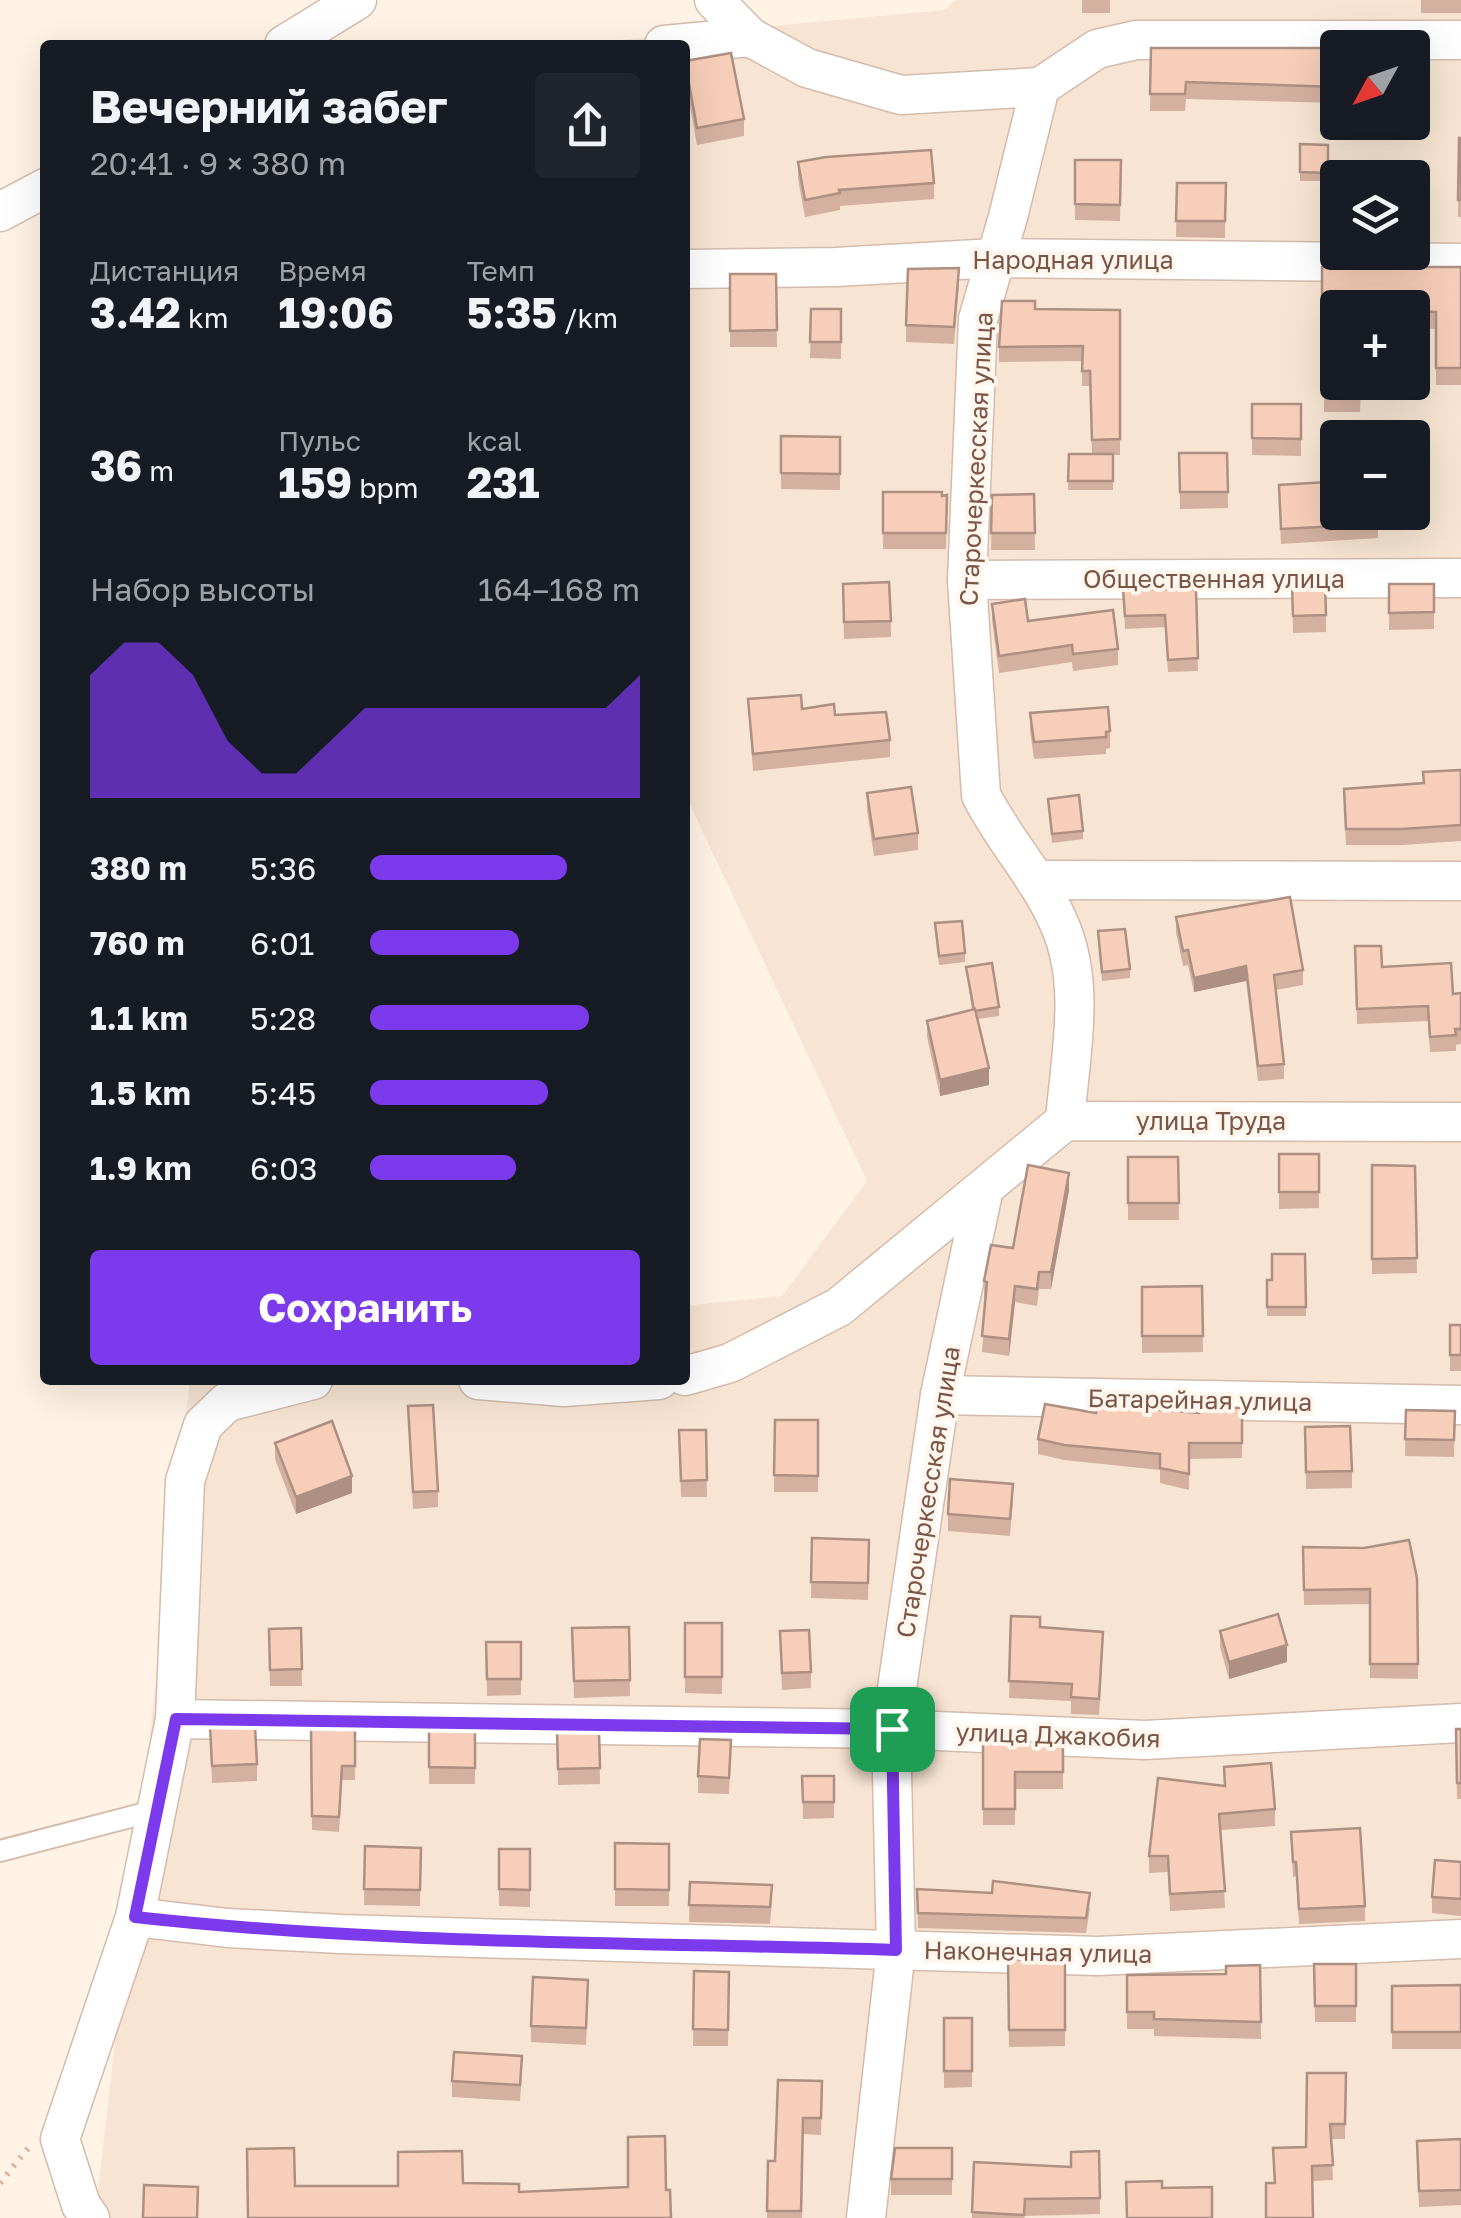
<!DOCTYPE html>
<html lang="ru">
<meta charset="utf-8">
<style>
:root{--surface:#171b24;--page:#20242c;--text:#f1f3f6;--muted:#9ea1a6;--accent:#7c3aed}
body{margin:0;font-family:"Golos Text",sans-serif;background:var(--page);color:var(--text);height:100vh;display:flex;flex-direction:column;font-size:38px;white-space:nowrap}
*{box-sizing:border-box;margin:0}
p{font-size:32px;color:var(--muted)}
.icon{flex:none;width:55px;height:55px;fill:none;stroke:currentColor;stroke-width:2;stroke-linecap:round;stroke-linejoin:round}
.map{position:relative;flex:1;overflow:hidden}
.details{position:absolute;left:40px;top:40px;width:650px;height:1345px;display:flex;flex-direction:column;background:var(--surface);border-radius:10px;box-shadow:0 10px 40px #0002}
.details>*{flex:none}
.needle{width:65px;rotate:230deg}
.tools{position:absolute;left:1320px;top:30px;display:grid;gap:20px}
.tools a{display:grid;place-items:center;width:110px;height:110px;border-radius:10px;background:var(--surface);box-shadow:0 10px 40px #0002;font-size:50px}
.pin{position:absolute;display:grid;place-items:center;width:85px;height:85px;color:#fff;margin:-42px;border-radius:20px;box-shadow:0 5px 15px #0006}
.round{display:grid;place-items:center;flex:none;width:105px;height:105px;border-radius:10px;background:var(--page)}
.summary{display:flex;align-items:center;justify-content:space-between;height:170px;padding:0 50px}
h1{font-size:45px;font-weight:700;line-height:75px}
.metrics{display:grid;grid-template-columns:repeat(3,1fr);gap:15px;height:170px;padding:10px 50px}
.metrics div{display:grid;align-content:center}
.metrics b{font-size:42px;font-weight:700}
.metrics small{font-size:28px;font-weight:400}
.metrics p{font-size:28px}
.chart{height:280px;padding:20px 50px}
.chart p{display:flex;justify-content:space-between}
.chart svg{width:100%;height:180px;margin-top:10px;fill:var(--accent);opacity:.7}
.cta{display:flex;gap:20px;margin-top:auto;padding:20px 50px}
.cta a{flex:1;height:115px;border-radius:10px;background:var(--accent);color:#fff;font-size:40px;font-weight:700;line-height:115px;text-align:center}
ul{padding:0 50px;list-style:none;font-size:32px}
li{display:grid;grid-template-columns:160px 120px 1fr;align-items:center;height:75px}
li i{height:25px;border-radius:12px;background:var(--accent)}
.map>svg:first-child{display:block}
</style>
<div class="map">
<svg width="1461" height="2218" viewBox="0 0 1461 2218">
<rect width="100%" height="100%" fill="#fff3e5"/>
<path fill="#f7e4d2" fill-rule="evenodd" d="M956,0H1461V2218H95L190,1380H685V1306L782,1296L867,1181L685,794V45H567L944,10ZM1338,48H1412V122H1338ZM1338,178H1412V252H1338ZM1338,308H1412V382H1338ZM1338,438H1412V512H1338Z"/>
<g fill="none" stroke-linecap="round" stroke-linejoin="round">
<g stroke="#d4bbac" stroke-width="24">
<polyline id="service" points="0,1851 157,1810"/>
</g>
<g stroke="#d4bbac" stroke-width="41">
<g id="minor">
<polyline points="714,0 750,37"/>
<polyline points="284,45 357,0"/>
<polyline points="664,45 750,37 807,68 901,95 1040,87"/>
<polyline points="0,212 45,188"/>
<polyline points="685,269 836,267 995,258 1461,263"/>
<polyline points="967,580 1461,578"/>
<polyline points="1035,880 1461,881"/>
<path d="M1065,1121C1070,1056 1087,983 1058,921C1038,876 1003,839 981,795L967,580L978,319L1008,217L1040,87L1097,49L1136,40H1461"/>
<polyline points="685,1376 730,1363 839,1307 1065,1121 1461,1122"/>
<polyline points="478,1380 564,1387 659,1380"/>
<polyline points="940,1395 1461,1405"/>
<polyline points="175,1719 891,1729 1145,1740 1461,1723"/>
<polyline points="135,1917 228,1928 341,1934 1098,1956 1461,1939"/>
<polyline points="90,2218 81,2205 60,2139 135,1917 175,1719 185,1481 203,1425 227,1402 313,1380"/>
<polyline points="866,2218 896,1950 891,1729 940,1395 984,1188"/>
</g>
</g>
<polyline stroke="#ddb09c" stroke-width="6" stroke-dasharray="2.5 8" stroke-linecap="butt" points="0,2183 29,2147"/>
<use href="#service" stroke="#fff" stroke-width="20"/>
<use href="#minor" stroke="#fff" stroke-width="38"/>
</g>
<g fill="#d4b19f">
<rect x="1082" y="0" width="28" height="13"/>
<rect x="1421" y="0" width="40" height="13"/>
<polygon points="1151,48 1338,48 1338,103 1186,99 1185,111 1150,111"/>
<polygon points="1412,48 1427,48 1427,106 1412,105"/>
<polygon points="685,61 744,119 744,136 697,145 685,79"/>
<polygon points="1459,138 1461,138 1461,217 1458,217"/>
<polygon points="1300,144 1328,145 1328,181 1300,181"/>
<polygon points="1075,160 1121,160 1120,221 1075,220"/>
<polygon points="798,162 934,183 934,199 840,206 840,210 805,217 798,179"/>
<polygon points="1177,183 1226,183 1225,238 1176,237"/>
<polygon points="1322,267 1461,267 1461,385 1436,385 1436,329 1412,328 1412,308 1338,308 1338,325 1322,324"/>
<polygon points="730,274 776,274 777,347 730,347"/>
<polygon points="959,285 954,344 906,342 906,325"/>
<polygon points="811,309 841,309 841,359 810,358"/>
<polygon points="1035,309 1120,310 1120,455 1113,455 1113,490 1068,490 1069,454 1092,454 1090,386 1082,386 1082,361 999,362 999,347"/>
<polygon points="1324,361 1361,382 1360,412 1324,412"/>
<polygon points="1252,404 1301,404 1301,456 1252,455"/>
<polygon points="781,436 840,437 840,490 781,489"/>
<polygon points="1179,453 1227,453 1228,508 1180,509"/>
<polygon points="883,492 947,495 946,549 883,549"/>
<polygon points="1034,494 1035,550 991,550 992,495"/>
<polygon points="1328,494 1378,512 1378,538 1281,544 1279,500"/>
<polygon points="1389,584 1434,584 1434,629 1389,630"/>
<polygon points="1292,585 1326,615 1326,632 1293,633"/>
<polygon points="1123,589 1196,589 1198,671 1168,672 1165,627 1125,629"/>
<polygon points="843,601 891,621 891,637 844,639"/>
<polygon points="992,604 1028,621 1118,649 1118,665 1073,671 1072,662 999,673 992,620"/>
<polygon points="748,699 835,715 890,740 890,757 753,771"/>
<polygon points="1030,713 1110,731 1110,748 1106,749 1106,754 1034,759 1030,730"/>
<polygon points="1461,770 1461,841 1402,845 1346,845 1344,805 1423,783"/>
<polygon points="867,793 918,833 918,850 874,856 867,810"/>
<polygon points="1048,799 1083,831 1083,839 1052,843"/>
<polygon points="1176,917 1303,970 1303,985 1276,990 1284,1064 1284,1079 1258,1081 1246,981 1194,992 1188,965 1183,966 1176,932"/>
<polygon points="935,923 965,953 965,962 939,965"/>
<polygon points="1098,931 1130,969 1130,978 1102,981"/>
<polygon points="1355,946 1382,967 1453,994 1461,993 1461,1044 1456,1045 1456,1051 1430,1052 1428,1021 1357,1024"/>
<polygon points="966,967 999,1007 999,1016 977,1019 989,1085 940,1096 927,1037 927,1021 972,1010"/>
<polygon points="1279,1154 1319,1154 1319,1208 1279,1209"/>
<polygon points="1128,1157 1178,1157 1179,1220 1128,1220"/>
<polygon points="1372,1165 1415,1166 1417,1273 1372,1274"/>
<polygon points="1069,1190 1051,1289 1039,1289 1037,1306 1015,1302 1009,1356 982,1352 986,1298 984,1298 984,1281 1013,1248"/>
<polygon points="1305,1254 1306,1316 1267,1316 1267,1280 1272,1280"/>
<polygon points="1202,1286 1203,1352 1142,1353 1142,1287"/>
<rect x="1450" y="1325" width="11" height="46"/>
<polygon points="408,1406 438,1491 438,1507 413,1509"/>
<polygon points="1242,1408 1242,1458 1189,1459 1189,1490 1160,1483 1160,1470 1064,1460 1038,1454 1038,1439 1096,1413 1199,1413"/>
<polygon points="1406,1410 1455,1411 1454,1457 1405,1456"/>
<polygon points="775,1420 818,1420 818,1492 774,1492"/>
<polygon points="1305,1427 1352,1471 1352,1488 1306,1489"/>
<polygon points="679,1430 706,1430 707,1497 681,1497"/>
<polygon points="275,1443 352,1493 296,1514 275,1459"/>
<polygon points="1013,1500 1010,1536 948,1531 948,1514"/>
<polygon points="812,1538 869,1540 868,1600 811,1598"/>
<polygon points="1303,1547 1364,1548 1417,1578 1418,1679 1370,1678 1370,1604 1304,1605"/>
<polygon points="1011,1616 1103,1648 1099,1715 1071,1714 1071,1701 1009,1698"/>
<polygon points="685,1623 722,1623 722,1694 685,1693"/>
<polygon points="629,1627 630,1696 574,1698 572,1628"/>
<polygon points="301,1628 302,1686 270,1686 269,1629"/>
<polygon points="780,1631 811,1672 811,1688 782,1690"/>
<polygon points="1220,1631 1287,1662 1229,1679 1220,1647"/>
<polygon points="486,1642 521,1642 521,1695 487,1696"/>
<polygon points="210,1725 257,1764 257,1781 212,1783"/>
<polygon points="429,1728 475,1729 475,1784 429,1784"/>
<polygon points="311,1729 355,1730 355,1780 342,1780 339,1832 312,1830"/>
<polygon points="1456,1729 1461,1729 1461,1799 1457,1799"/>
<polygon points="557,1731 599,1731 600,1784 558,1785"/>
<polygon points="731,1740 729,1794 698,1793 698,1776"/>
<polygon points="983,1742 1063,1742 1063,1789 1015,1789 1015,1825 983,1825"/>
<polygon points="1224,1767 1275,1809 1275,1826 1221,1830 1225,1908 1170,1911 1168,1872 1149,1873 1149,1856 1224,1785"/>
<polygon points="802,1776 834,1776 834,1818 803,1819"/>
<polygon points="1291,1832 1365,1906 1365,1921 1299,1924 1296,1876 1293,1877"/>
<polygon points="615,1843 669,1844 669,1906 615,1906"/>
<polygon points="365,1846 421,1848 420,1906 364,1905"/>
<polygon points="499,1849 530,1849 530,1907 499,1906"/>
<polygon points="1461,1862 1461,1916 1432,1913 1432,1897"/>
<polygon points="690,1882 772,1901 770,1924 689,1922"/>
<polygon points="917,1889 1090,1908 1086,1933 918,1928"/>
<polygon points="1008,1959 1065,1961 1065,2046 1009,2047"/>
<polygon points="1314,1964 1356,1964 1356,2022 1315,2022"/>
<polygon points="1260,1965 1261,2039 1154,2036 1154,2029 1127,2029 1127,1975 1226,1974"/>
<polygon points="694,1971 729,1972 728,2046 693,2046"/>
<polygon points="1461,1985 1461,2049 1392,2049 1392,1986"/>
<polygon points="588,1997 586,2045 531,2042 531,2026"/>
<polygon points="944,2018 972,2018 972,2087 944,2088"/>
<polygon points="522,2073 520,2101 452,2097 452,2081"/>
<polygon points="1346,2073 1345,2139 1331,2139 1333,2180 1274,2183 1273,2148 1306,2147"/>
<polygon points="822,2081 821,2135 803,2134 802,2218 767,2218 768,2161 775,2161"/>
<polygon points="1461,2139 1461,2205 1419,2207 1417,2157"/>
<polygon points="952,2148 952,2195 891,2195 891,2179"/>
<polygon points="1099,2151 1100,2214 1025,2216 1024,2218 972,2218 972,2212 1071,2167"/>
</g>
<g fill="#ad9082">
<polygon points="1246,966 1246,981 1194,992 1194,978"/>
<polygon points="989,1068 989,1085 940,1096 940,1080"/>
<polygon points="1069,1173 1069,1190 1051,1289 1051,1272"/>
<polygon points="1015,1286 1015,1302 1009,1356 1009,1339"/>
<polygon points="352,1476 352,1493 296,1514 296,1497"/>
<polygon points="1287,1645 1287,1662 1229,1679 1229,1662"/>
</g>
<g fill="#f7ceb9" stroke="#ad9082" stroke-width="2.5">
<polygon points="1151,48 1338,48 1338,87 1186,82 1185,94 1150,94"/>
<rect x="1412" y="48" width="15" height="41"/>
<polygon points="731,53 744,119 697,128 685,61"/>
<polygon points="1459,138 1461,138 1461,200 1458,200"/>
<polygon points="1300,144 1328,145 1328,173 1300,172"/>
<polygon points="931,150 934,183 839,190 840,193 805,200 798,162 826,157"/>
<polygon points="1075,160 1121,160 1120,205 1075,204"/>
<polygon points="1373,175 1412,176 1412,178 1373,178"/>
<polygon points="1177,183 1226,183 1225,221 1176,221"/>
<polygon points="1322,267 1461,267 1461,368 1436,368 1436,312 1412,311 1412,308 1322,308"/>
<polygon points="959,268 954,327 906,325 908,269"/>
<polygon points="730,274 776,274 777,330 730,331"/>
<polygon points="1002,301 1035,301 1035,309 1120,310 1120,439 1092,440 1090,371 1082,371 1083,346 999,347"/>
<polygon points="811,309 841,309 841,342 810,342"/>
<polygon points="1324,361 1338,361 1338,382 1360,382 1360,396 1324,395"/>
<polygon points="1252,404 1301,404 1301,439 1252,438"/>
<polygon points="781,436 840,437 840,474 781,473"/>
<polygon points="1179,453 1227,453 1228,492 1180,492"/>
<polygon points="1069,454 1113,454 1113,481 1068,481"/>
<polygon points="1327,482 1328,494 1338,494 1338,512 1378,512 1378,524 1281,529 1279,485"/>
<polygon points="883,492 942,492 942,496 947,495 946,533 883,533"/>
<polygon points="1034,494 1035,533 991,533 992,495"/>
<polygon points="889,582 891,621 844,622 843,584"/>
<polygon points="1325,584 1326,615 1293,616 1292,585"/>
<polygon points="1389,584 1434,584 1434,612 1389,613"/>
<polygon points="1123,589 1196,589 1198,658 1168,660 1165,615 1125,616"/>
<polygon points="1025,599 1028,621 1113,610 1118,649 1073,654 1072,645 999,656 992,604"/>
<polygon points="801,695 802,709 834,704 835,715 886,712 890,740 753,754 748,699"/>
<polygon points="1108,707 1110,731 1106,732 1106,737 1034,742 1030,713"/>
<polygon points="1461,770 1461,825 1402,829 1346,829 1344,789 1424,783 1423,772"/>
<polygon points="911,787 918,833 874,839 867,793"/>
<polygon points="1079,795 1083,831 1052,834 1048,799"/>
<polygon points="1290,897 1303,970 1274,975 1284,1064 1258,1066 1246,966 1194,978 1188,950 1183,951 1176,917"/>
<polygon points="962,921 965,953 939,956 935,923"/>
<polygon points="1125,929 1130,969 1102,972 1098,931"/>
<polygon points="1355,946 1381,946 1382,967 1451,963 1453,994 1461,993 1461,1029 1455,1029 1456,1035 1430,1037 1428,1006 1357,1009"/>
<polygon points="992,963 999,1007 975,1011 974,1010 966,967"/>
<polygon points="975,1009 989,1068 940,1080 927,1021"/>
<rect x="1279" y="1154" width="40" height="38"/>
<polygon points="1128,1157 1178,1157 1179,1203 1128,1203"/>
<polygon points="1028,1165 1069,1173 1051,1272 1039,1272 1037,1289 1015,1286 1009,1339 982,1336 987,1282 984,1281 991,1245 1013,1248"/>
<polygon points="1372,1165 1415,1166 1417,1258 1372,1259"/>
<polygon points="1272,1254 1305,1254 1306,1307 1267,1307 1267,1280 1272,1280"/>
<polygon points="1202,1286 1203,1336 1142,1336 1142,1287"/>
<rect x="1450" y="1325" width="11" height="30"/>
<polygon points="1045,1404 1096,1413 1097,1405 1199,1413 1199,1407 1242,1408 1242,1443 1189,1443 1189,1474 1160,1468 1160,1454 1064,1445 1038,1439"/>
<polygon points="433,1405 438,1491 413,1492 408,1406"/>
<polygon points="1406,1410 1455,1411 1454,1440 1405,1439"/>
<polygon points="775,1420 818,1420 818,1476 774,1475"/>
<polygon points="332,1421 352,1476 296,1497 275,1443"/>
<polygon points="1350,1426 1352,1471 1306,1472 1305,1427"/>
<polygon points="679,1430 706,1430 707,1480 681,1481"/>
<polygon points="950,1479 1013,1484 1010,1519 948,1514"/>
<polygon points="812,1538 869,1540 868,1583 811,1582"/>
<polygon points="1409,1540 1417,1578 1418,1664 1370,1664 1370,1589 1304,1590 1303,1547 1364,1548"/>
<polygon points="1278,1614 1287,1645 1229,1662 1220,1631"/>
<polygon points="1011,1616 1040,1617 1040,1627 1103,1632 1099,1699 1071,1697 1072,1684 1009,1681"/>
<rect x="685" y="1623" width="37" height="54"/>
<polygon points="629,1627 630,1680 574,1681 572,1628"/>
<polygon points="301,1628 302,1669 270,1670 269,1629"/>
<polygon points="809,1630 811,1672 782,1673 780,1631"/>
<polygon points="486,1642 521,1642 521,1679 487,1679"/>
<polygon points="210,1725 255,1726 257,1764 212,1766"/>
<polygon points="429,1728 475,1729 475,1768 429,1767"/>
<polygon points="311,1729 355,1730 355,1766 342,1766 339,1817 312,1816"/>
<polygon points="1456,1729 1461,1729 1461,1783 1457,1783"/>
<polygon points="557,1731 599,1731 600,1768 558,1769"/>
<polygon points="700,1739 731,1740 729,1778 698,1776"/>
<polygon points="983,1742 1063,1742 1063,1772 1015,1772 1015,1809 983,1809"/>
<polygon points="1271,1763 1275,1809 1219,1814 1225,1891 1170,1894 1168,1856 1149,1856 1158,1778 1225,1786 1224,1767"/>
<polygon points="802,1776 834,1776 834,1802 803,1802"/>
<polygon points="1360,1828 1365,1906 1299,1909 1296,1862 1293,1862 1291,1832"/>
<polygon points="615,1843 669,1844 669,1890 615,1889"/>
<polygon points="365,1846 421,1848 420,1890 364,1889"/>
<polygon points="499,1849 530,1849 530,1890 499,1889"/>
<polygon points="1435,1860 1461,1862 1461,1899 1432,1897"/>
<polygon points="993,1881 1090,1893 1086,1918 918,1913 917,1889 992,1893"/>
<polygon points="690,1882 772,1885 770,1907 689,1905"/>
<polygon points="1008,1959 1065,1961 1065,2030 1009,2030"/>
<polygon points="1314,1964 1356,1964 1356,2006 1315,2006"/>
<polygon points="1260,1965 1261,2022 1154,2019 1154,2012 1127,2012 1127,1975 1226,1974 1226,1966"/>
<polygon points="694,1971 729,1972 728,2030 693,2029"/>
<polygon points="533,1977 588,1980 586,2028 531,2026"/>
<polygon points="1461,1985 1461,2032 1392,2032 1392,1986"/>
<rect x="944" y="2018" width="28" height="53"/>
<polygon points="454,2052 522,2056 520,2085 452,2081"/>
<polygon points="1307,2073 1346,2073 1345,2124 1330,2124 1333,2165 1312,2166 1313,2218 1266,2218 1266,2183 1275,2183 1273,2148 1306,2147"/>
<polygon points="778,2080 822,2081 821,2118 803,2118 801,2211 767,2211 768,2161 775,2161"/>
<polygon points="665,2136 666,2190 670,2190 671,2218 248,2218 247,2149 294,2148 295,2186 398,2186 398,2152 462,2151 463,2183 519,2184 519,2192 628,2187 628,2137"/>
<polygon points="1461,2139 1461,2190 1419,2191 1417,2141"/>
<polygon points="895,2148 952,2148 952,2179 891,2179"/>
<polygon points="1099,2151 1100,2198 1025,2199 1024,2215 972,2212 974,2162 1071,2167 1071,2152"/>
<polygon points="1162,2181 1162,2188 1212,2187 1212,2218 1127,2218 1126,2182"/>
<polygon points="144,2185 198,2187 197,2218 143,2218"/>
</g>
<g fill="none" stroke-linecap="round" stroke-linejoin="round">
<g stroke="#fff" stroke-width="20">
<path id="route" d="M176,1719L892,1729L896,1950C642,1942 387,1945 135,1917Z"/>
</g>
<use href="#route" stroke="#7c3aed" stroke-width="12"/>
</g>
<g text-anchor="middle" stroke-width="8" stroke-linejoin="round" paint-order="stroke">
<g font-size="25" fill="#7b5547" stroke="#fff7ed">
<text x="1073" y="269">Народная улица</text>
<text transform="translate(976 459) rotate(-87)" y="9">Старочеркесская улица</text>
<text x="1214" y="588">Общественная улица</text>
<text x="1211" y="1130">улица Труда</text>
<text transform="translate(1200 1400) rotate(1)" y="9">Батарейная улица</text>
<text transform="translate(928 1492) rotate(-81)" y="9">Старочеркесская улица</text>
<text transform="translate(1058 1735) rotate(2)" y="9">улица Джакобия</text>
<text transform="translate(1038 1952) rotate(1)" y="9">Наконечная улица</text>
</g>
</g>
</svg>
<div class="tools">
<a><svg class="needle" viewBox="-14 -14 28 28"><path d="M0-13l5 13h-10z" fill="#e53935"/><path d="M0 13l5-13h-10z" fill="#9ea1a6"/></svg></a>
<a><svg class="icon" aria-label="layers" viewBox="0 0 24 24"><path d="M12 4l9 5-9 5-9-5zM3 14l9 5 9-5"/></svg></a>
<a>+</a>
<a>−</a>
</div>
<div class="pin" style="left:892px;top:1729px;background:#1e9e55"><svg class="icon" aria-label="arrive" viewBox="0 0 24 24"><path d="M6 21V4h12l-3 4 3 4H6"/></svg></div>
<section class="details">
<div class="summary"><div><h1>Вечерний забег</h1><p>20:41 · 9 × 380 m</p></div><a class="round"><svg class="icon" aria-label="share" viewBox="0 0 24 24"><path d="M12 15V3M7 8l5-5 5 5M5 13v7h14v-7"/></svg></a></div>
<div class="metrics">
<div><p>Дистанция</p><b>3.42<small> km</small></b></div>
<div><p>Время</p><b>19:06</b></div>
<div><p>Темп</p><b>5:35<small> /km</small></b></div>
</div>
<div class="metrics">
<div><b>36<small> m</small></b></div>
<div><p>Пульс</p><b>159<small> bpm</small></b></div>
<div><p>kcal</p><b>231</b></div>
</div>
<div class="chart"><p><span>Набор высоты</span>164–168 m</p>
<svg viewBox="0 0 160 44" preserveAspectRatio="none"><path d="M0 44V14L10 6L20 6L30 14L40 30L50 38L60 38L70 30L80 22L90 22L100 22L110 22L120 22L130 22L140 22L150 22L160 14V44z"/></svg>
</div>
<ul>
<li><b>380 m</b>5:36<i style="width:73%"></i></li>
<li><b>760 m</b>6:01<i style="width:55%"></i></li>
<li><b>1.1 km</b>5:28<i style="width:81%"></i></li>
<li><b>1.5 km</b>5:45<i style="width:66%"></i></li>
<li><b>1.9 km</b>6:03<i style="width:54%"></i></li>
</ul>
<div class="cta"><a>Сохранить</a></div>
</section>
</div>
